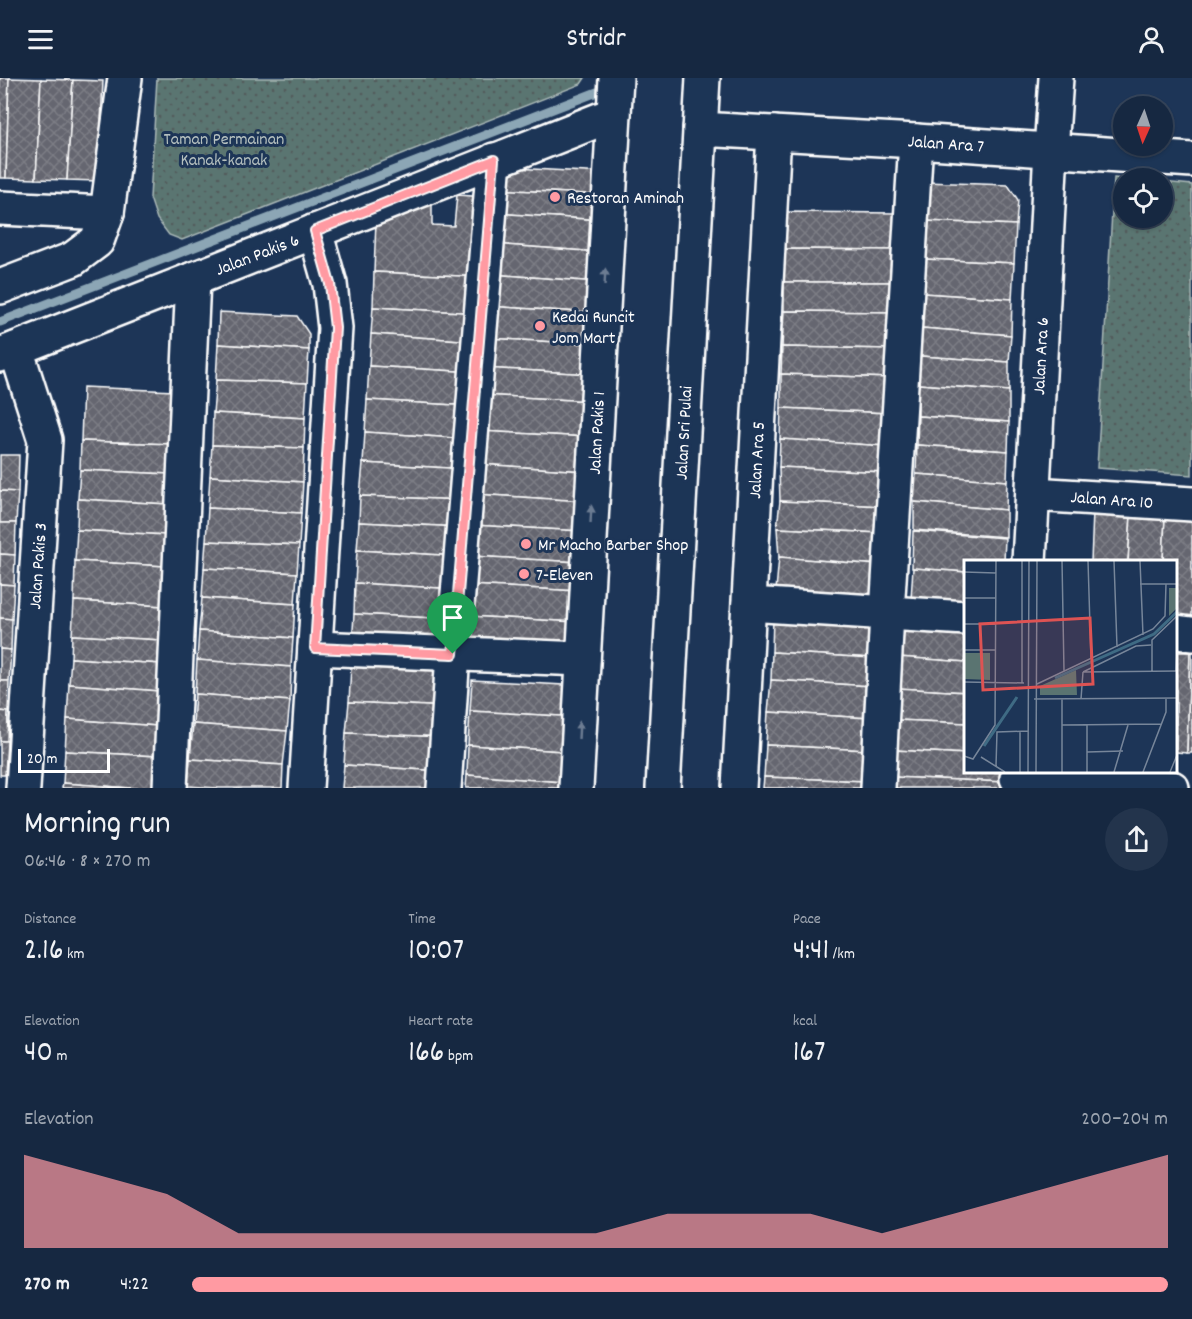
<!DOCTYPE html>
<meta charset="utf-8">
<style>
:root{--surface:#162841;--page:#23344c;--text:#f1f3f6;--muted:#9ea6b1;--line:#35445a;--accent:#ff9aa2}
body{margin:0;font-family:Dekko,sans-serif;background:var(--page);color:var(--text);height:100vh;display:flex;flex-direction:column;font-size:22px;white-space:nowrap}
*{box-sizing:border-box;margin:0}
p{font-size:20px;color:var(--muted)}
.icon{flex:none;width:33px;height:33px;fill:none;stroke:currentColor;stroke-width:2;stroke-linecap:round;stroke-linejoin:round}
.map{position:relative;height:710px;overflow:hidden}
.drawer{display:flex;flex-direction:column;background:var(--surface);flex:1}
.drawer>*{flex:none}
.needle{width:39px;rotate:183deg}
.controls{position:absolute;left:1113px;top:18px;display:grid;gap:12px}
.controls a{display:grid;place-items:center;width:60px;height:60px;border-radius:50%;background:var(--surface);box-shadow:0 2px 4px #0004,0 0 0 2px var(--line);font-size:30px}
.scale{position:absolute;left:18px;bottom:15px;width:92px;box-sizing:border-box;padding-left:6px;border:3px solid #fff;border-top:0;font-size:16px;line-height:21px;white-space:nowrap;color:#fff;-webkit-text-stroke:4px #1d3557;paint-order:stroke}
.pin{position:absolute;display:grid;place-items:center;width:51px;height:51px;color:#fff;margin:-62px -26px;border-radius:50% 50% 50% 0;rotate:-45deg;box-shadow:0 0 6px #0007}
.pin .icon{rotate:45deg}
.round{display:grid;place-items:center;flex:none;width:63px;height:63px;border-radius:32px;background:var(--page)}
.overview{display:flex;align-items:center;justify-content:space-between;height:102px;padding:0 24px}
h1{font-size:33px;font-weight:600;line-height:45px}
.figures{display:grid;grid-template-columns:repeat(3,1fr);gap:9px;height:102px;padding:6px 24px}
.figures div{display:grid;align-content:center}
.figures b{font-size:30px;font-weight:600}
.figures small{font-size:16px;font-weight:400}
.figures p{font-size:16px}
.chart{height:168px;padding:12px 24px}
.chart p{display:flex;justify-content:space-between}
.chart svg{width:100%;height:108px;margin-top:6px;fill:var(--accent);opacity:.7}
ul{padding:0 24px;list-style:none;font-size:20px}
li{display:grid;grid-template-columns:96px 72px 1fr;align-items:center;height:45px}
li i{height:15px;border-radius:8px;background:var(--accent)}
header{display:flex;justify-content:space-between;align-items:center;height:78px;padding:0 24px;background:var(--surface);font-size:27px;font-weight:600}
.map>svg:first-child{display:block}
</style>
<header><svg class="icon" aria-label="menu" viewBox="0 0 24 24"><path d="M4 6h16M4 12h16M4 18h16"/></svg>Stridr<svg class="icon" aria-label="person" viewBox="0 0 24 24"><circle cx="12" cy="8" r="4"/><path d="M4 21q1-7 8-7t8 7"/></svg></header>
<div class="map">
<svg width="1192" height="710" viewBox="0 0 1192 710">
<defs>
<pattern id="park-dots" width="8" height="8" patternUnits="userSpaceOnUse" patternTransform="scale(1.5)"><rect width="8" height="8" fill="#5a7471"/><path d="M2 2h.1M6 6h.1" fill="none" stroke="#525c5b" stroke-width="1.8" stroke-linecap="round"/></pattern>
<pattern id="building-cross-hatch" width="8" height="8" patternUnits="userSpaceOnUse" patternTransform="scale(1.5)"><rect width="8" height="8" fill="#65666f"/><path d="M0 0l8 8M0 8l8-8" fill="none" stroke="#7c7d85"/></pattern>
</defs>
<rect width="100%" height="100%" fill="#1d3557"/>
<filter id="ink" filterUnits="userSpaceOnUse"><feTurbulence type="fractalNoise" baseFrequency=".0167" numOctaves="2"/><feDisplacementMap in="SourceGraphic" scale="12" xChannelSelector="R" yChannelSelector="G"/><feConvolveMatrix kernelMatrix="1 2 1 2 8 2 1 2 1" color-interpolation-filters="sRGB"/></filter>
<g filter="url(#ink)">
<g fill="url(#park-dots)" stroke="#acbab8" stroke-width="1.5">
<polygon points="157,0 585,0 581,6 182,162 169,157 157,141 150,120"/>
<polygon points="1114,100 1123,101 1124,140 1162,140 1163,104 1192,107 1192,397 1097,390"/>
</g>
<g fill="none" stroke-linecap="round" stroke-linejoin="round">
<polyline stroke="#8ca6b5" stroke-width="9" points="0,244 597,14"/>
</g>
<g fill="url(#building-cross-hatch)" stroke="#fff" stroke-width="1.5">
<polygon points="0,0 9,0 6,100 0,100"/>
<polygon points="9,0 41,1 36,101 6,100"/>
<polygon points="41,1 73,2 67,102 36,101"/>
<polygon points="73,2 103,3 98,103 67,102"/>
<polygon points="498,89 604,95 603,117 496,111"/>
<polygon points="925,104 1008,107 1018,122 1016,147 924,143"/>
<polygon points="496,111 603,117 601,142 494,135"/>
<polygon points="457,117 487,119 482,199 374,194 376,143 432,125 432,147 454,148"/>
<polygon points="786,134 898,135 896,172 785,171"/>
<polygon points="494,135 601,142 599,174 492,166"/>
<polygon points="924,143 1016,147 1014,185 923,181"/>
<polygon points="492,166 599,174 597,204 490,196"/>
<polygon points="785,171 896,172 895,204 784,204"/>
<polygon points="923,181 1014,185 1012,221 922,215"/>
<polygon points="374,194 482,199 478,235 373,229"/>
<polygon points="490,196 597,204 595,235 487,228"/>
<polygon points="784,204 895,204 893,234 784,233"/>
<polygon points="922,215 1012,221 1011,257 921,250"/>
<polygon points="487,228 595,235 592,266 485,260"/>
<polygon points="373,229 478,235 476,263 371,256"/>
<polygon points="784,233 893,234 891,271 782,269"/>
<polygon points="219,234 297,238 309,256 309,272 218,266"/>
<polygon points="921,250 1011,257 1009,284 920,278"/>
<polygon points="371,256 476,263 474,294 369,288"/>
<polygon points="485,260 592,266 591,296 483,290"/>
<polygon points="218,266 309,272 307,305 216,302"/>
<polygon points="782,269 891,271 889,300 781,296"/>
<polygon points="920,278 1009,284 1009,313 918,306"/>
<polygon points="369,288 474,294 472,328 367,322"/>
<polygon points="483,290 591,296 589,323 481,317"/>
<polygon points="781,296 889,300 887,335 781,330"/>
<polygon points="216,302 307,305 305,340 213,335"/>
<polygon points="918,306 1009,313 1009,344 918,338"/>
<polygon points="83,309 174,313 172,366 81,363"/>
<polygon points="481,317 589,323 587,359 479,353"/>
<polygon points="367,322 472,328 469,361 365,354"/>
<polygon points="781,330 887,335 885,368 780,361"/>
<polygon points="213,335 305,340 304,370 212,367"/>
<polygon points="918,338 1009,344 1008,373 917,367"/>
<polygon points="479,353 587,359 584,393 477,386"/>
<polygon points="365,354 469,361 466,391 363,385"/>
<polygon points="780,361 885,368 884,394 779,389"/>
<polygon points="81,363 172,366 170,396 80,392"/>
<polygon points="212,367 304,370 303,404 210,398"/>
<polygon points="917,367 1008,373 1007,403 916,396"/>
<polygon points="0,377 19,377 18,414 0,413"/>
<polygon points="363,385 466,391 463,422 360,418"/>
<polygon points="477,386 584,393 583,423 474,416"/>
<polygon points="779,389 884,394 882,428 780,423"/>
<polygon points="80,392 170,396 168,426 78,421"/>
<polygon points="916,396 1007,403 1006,432 914,424"/>
<polygon points="210,398 303,404 301,435 208,430"/>
<polygon points="0,413 18,414 16,445 0,445"/>
<polygon points="474,416 583,423 581,453 472,447"/>
<polygon points="360,418 463,422 460,449 359,444"/>
<polygon points="78,421 168,426 166,457 77,452"/>
<polygon points="780,423 882,428 880,455 777,450"/>
<polygon points="914,424 1006,432 1006,459 914,452"/>
<polygon points="208,430 301,435 299,467 206,463"/>
<polygon points="1093,434 1131,438 1128,484 1091,484"/>
<polygon points="1131,438 1165,439 1163,484 1128,484"/>
<polygon points="1165,439 1192,441 1192,543 1176,542 1176,484 1163,484"/>
<polygon points="359,444 460,449 458,478 357,472"/>
<polygon points="0,445 16,445 15,477 0,476"/>
<polygon points="472,447 581,453 579,484 470,478"/>
<polygon points="777,450 880,455 878,487 779,479"/>
<polygon points="77,452 166,457 165,488 75,483"/>
<polygon points="913,453 1005,460 1004,484 966,484 966,494 912,490"/>
<polygon points="206,463 299,467 297,495 204,490"/>
<polygon points="357,472 458,478 456,511 355,505"/>
<polygon points="0,476 15,477 14,507 0,506"/>
<polygon points="470,478 579,484 578,513 469,507"/>
<polygon points="779,479 878,487 876,518 776,512"/>
<polygon points="75,483 165,488 163,528 74,523"/>
<polygon points="204,490 297,495 295,526 202,520"/>
<polygon points="913,490 966,494 966,526 911,521"/>
<polygon points="355,505 456,511 453,541 354,536"/>
<polygon points="0,506 14,507 12,541 0,540"/>
<polygon points="469,507 578,513 576,544 467,538"/>
<polygon points="202,520 295,526 293,560 199,553"/>
<polygon points="74,523 163,528 161,562 72,557"/>
<polygon points="354,536 453,541 451,573 352,568"/>
<polygon points="467,538 576,544 574,575 466,571"/>
<polygon points="0,540 12,541 11,572 0,571"/>
<polygon points="773,540 875,545 872,580 772,574"/>
<polygon points="900,543 966,548 966,584 898,579"/>
<polygon points="199,553 293,560 291,589 197,582"/>
<polygon points="72,557 161,562 161,586 71,580"/>
<polygon points="0,571 11,572 9,603 0,603"/>
<polygon points="772,574 872,580 871,608 771,602"/>
<polygon points="1176,574 1190,574 1187,675 1176,674"/>
<polygon points="1190,574 1192,574 1192,675 1187,675"/>
<polygon points="898,579 966,584 966,614 897,610"/>
<polygon points="71,580 161,586 159,613 69,606"/>
<polygon points="197,582 291,589 290,623 195,616"/>
<polygon points="351,588 449,593 447,629 349,624"/>
<polygon points="472,602 581,608 579,639 470,633"/>
<polygon points="771,602 871,608 869,640 768,634"/>
<polygon points="0,603 9,603 8,634 0,633"/>
<polygon points="69,606 159,613 157,648 67,641"/>
<polygon points="897,610 966,614 966,645 896,642"/>
<polygon points="195,616 290,623 287,653 193,646"/>
<polygon points="349,624 447,629 444,659 346,655"/>
<polygon points="0,633 8,634 7,663 0,663"/>
<polygon points="470,633 579,639 577,674 468,667"/>
<polygon points="768,634 869,640 867,672 766,667"/>
<polygon points="67,641 157,648 156,678 65,673"/>
<polygon points="896,642 966,645 966,676 894,672"/>
<polygon points="193,646 287,653 283,687 190,681"/>
<polygon points="346,655 444,659 441,693 344,687"/>
<polygon points="0,663 7,663 5,697 0,697"/>
<polygon points="468,667 577,674 576,705 467,697"/>
<polygon points="766,667 867,672 865,703 764,699"/>
<polygon points="894,672 966,676 966,694 1004,694 1004,704 892,699"/>
<polygon points="65,673 156,678 153,710 131,710 63,705"/>
<polygon points="190,681 283,687 282,710 218,710 188,708"/>
<polygon points="344,687 441,693 440,710 342,710"/>
<polygon points="467,697 576,705 576,710 466,710"/>
<polygon points="764,699 865,703 865,710 763,710"/>
<polygon points="892,699 1004,704 1003,710 891,710"/>
<polygon points="63,705 131,710 62,710"/>
</g>
<g fill="none" stroke-linecap="round" stroke-linejoin="round">
<g stroke="#fff" stroke-width="38">
<g id="minor">
<polyline points="700,51 916,63 1192,82"/>
<polyline points="0,130 107,135"/>
<polyline points="0,209 73,181 97,163 107,135 125,0"/>
<polyline points="16,271 45,362 23,710"/>
<polyline points="0,277 614,36"/>
<polyline points="1033,416 1192,426"/>
<polyline points="1029,484 1051,72 1056,0"/>
<polyline points="749,526 966,540"/>
<polyline points="1176,554 1192,556"/>
<polyline points="315,570 583,581"/>
<polyline points="1017,700 1172,710"/>
<polyline points="170,710 193,201"/>
<polyline points="306,710 335,250 330,206 315,153"/>
<polyline points="444,710 453,576 494,82"/>
<polyline points="576,710 616,0"/>
<polyline points="663,710 703,0"/>
<polyline points="739,710 774,55"/>
<polyline points="878,710 887,535 916,63"/>
</g>
</g>
<use href="#minor" stroke="#1d3557" stroke-width="33"/>
</g>
<defs><path id="oneway-solid" d="M-6-.8H1V-3.2L6.5 0L1 3.2V.8H-6Z" transform="scale(1.5)"/></defs>
<g fill="#6c7c92">
<use href="#oneway-solid" transform="translate(605 199) rotate(-87)"/>
<use href="#oneway-solid" transform="translate(591 436) rotate(-87)"/>
<use href="#oneway-solid" transform="translate(579 652) rotate(-87)"/>
</g>
</g>
<g fill="none" stroke-linecap="round" stroke-linejoin="round" filter="url(#ink)">
<g stroke="#fff" stroke-width="12">
<polygon id="route" points="494,82 453,576 315,570 335,250 330,206 315,153"/>
</g>
<use href="#route" stroke="#ff9aa2" stroke-width="8"/>
</g>
<g fill="#ff9aa2" stroke="#1d3557" stroke-width="2">
<circle cx="555" cy="119" r="6"/>
<circle cx="540" cy="248" r="6"/>
<circle cx="526" cy="466" r="6"/>
<circle cx="524" cy="496" r="6"/>
</g>
<g text-anchor="middle" stroke-width="6" stroke-linejoin="round" paint-order="stroke">
<g font-size="18" fill="#b5c0bf" stroke="#1d3557">
<text x="224" y="66">Taman Permainan<tspan x="224" dy="21">Kanak-kanak</tspan></text>
</g>
<g font-size="18" fill="#fff" stroke="#1d3557">
<text transform="translate(946 65) rotate(4)" y="6">Jalan Ara 7</text>
<text transform="translate(257 176) rotate(-21)" y="6">Jalan Pakis 6</text>
<text transform="translate(1040 278) rotate(-87)" y="6">Jalan Ara 6</text>
<text transform="translate(596 355) rotate(-87)" y="6">Jalan Pakis 1</text>
<text transform="translate(683 355) rotate(-87)" y="6">Jalan Sri Pulai</text>
<text transform="translate(756 382) rotate(-87)" y="6">Jalan Ara 5</text>
<text transform="translate(1112 421) rotate(4)" y="6">Jalan Ara 10</text>
<text transform="translate(37 488) rotate(-86)" y="6">Jalan Pakis 3</text>
</g>
<g font-size="18" fill="#fff" stroke="#1d3557" text-anchor="start">
<text x="567" y="125">Restoran Aminah</text>
<text x="552" y="244">Kedai Runcit<tspan x="552" dy="21">Jom Mart</tspan></text>
<text x="538" y="472">Mr Macho Barber Shop</text>
<text x="536" y="502">7-Eleven</text>
</g>
</g>
<g transform="translate(964 482)">
<rect width="213" height="213" fill="#1d3557"/>
<path d="M205,28H213V48L205,56ZM0,93H26V120L0,119ZM112,110L113,135H76V126Z" fill="#5a7471"/>
<path fill="none" stroke="#3f6b84" stroke-width="3" d="M91,118L190,74L213,52M20,186L53,137"/>
<path fill="none" stroke="#77869a" stroke-width="1.5" d="M98,1L100,111M124,1L127,99M150,1L153,87M176,1L179,75M0,12L32,13M176,24H213M0,38H32M0,64H32M0,90H32M212,111L213,91M119,112L213,111M119,112L172,86L187,85M188,112V80L213,56M0,122L60,123M58,123V1M73,124L189,69L201,56L202,24M70,139L213,138M117,139L119,112M98,165L197,164M123,165V212M123,192L159,191M0,196L9,199L31,165L32,1M17,197L41,212M32,206L33,172L64,171M56,212V172M64,212L65,1M72,212L73,1M98,212V139M150,212L164,165M179,212L202,152V138M206,212L213,195"/>
<path fill="#de5353" fill-opacity="0.15" stroke="#de5353" stroke-width="3" d="M126,58L129,124L19,130L16,64Z"/>
<rect width="213" height="213" fill="none" stroke="#fff" stroke-width="3"/>
</g>
</svg>
<div class="controls">
<a><svg class="needle" viewBox="-14 -14 28 28"><path d="M0-13l5 13h-10z" fill="#e53935"/><path d="M0 13l5-13h-10z" fill="#9ea6b1"/></svg></a>
<a><svg class="icon" aria-label="locate" viewBox="0 0 24 24"><circle cx="12" cy="12" r="6"/><path d="M12 2v4M12 18v4M2 12h4M18 12h4"/></svg></a>
</div>
<div class="scale">20 m</div>
<div class="pin" style="left:453px;top:576px;background:#1e9e55"><svg class="icon" aria-label="arrive" viewBox="0 0 24 24"><path d="M6 21V4h12l-3 4 3 4H6"/></svg></div>
</div>
<section class="drawer">
<div class="overview"><div><h1>Morning run</h1><p>06:46 · 8 × 270 m</p></div><a class="round"><svg class="icon" aria-label="share" viewBox="0 0 24 24"><path d="M12 15V3M7 8l5-5 5 5M5 13v7h14v-7"/></svg></a></div>
<div class="figures">
<div><p>Distance</p><b>2.16<small> km</small></b></div>
<div><p>Time</p><b>10:07</b></div>
<div><p>Pace</p><b>4:41<small> /km</small></b></div>
</div>
<div class="figures">
<div><p>Elevation</p><b>40<small> m</small></b></div>
<div><p>Heart rate</p><b>166<small> bpm</small></b></div>
<div><p>kcal</p><b>167</b></div>
</div>
<div class="chart"><p><span>Elevation</span>200–204 m</p>
<svg viewBox="0 0 160 44" preserveAspectRatio="none"><path d="M0 44V6L10 14L20 22L30 38L40 38L50 38L60 38L70 38L80 38L90 30L100 30L110 30L120 38L130 30L140 22L150 14L160 6V44z"/></svg>
</div>
<ul>
<li><b>270 m</b>4:22<i style="width:100%"></i></li>
</ul>
</section>
